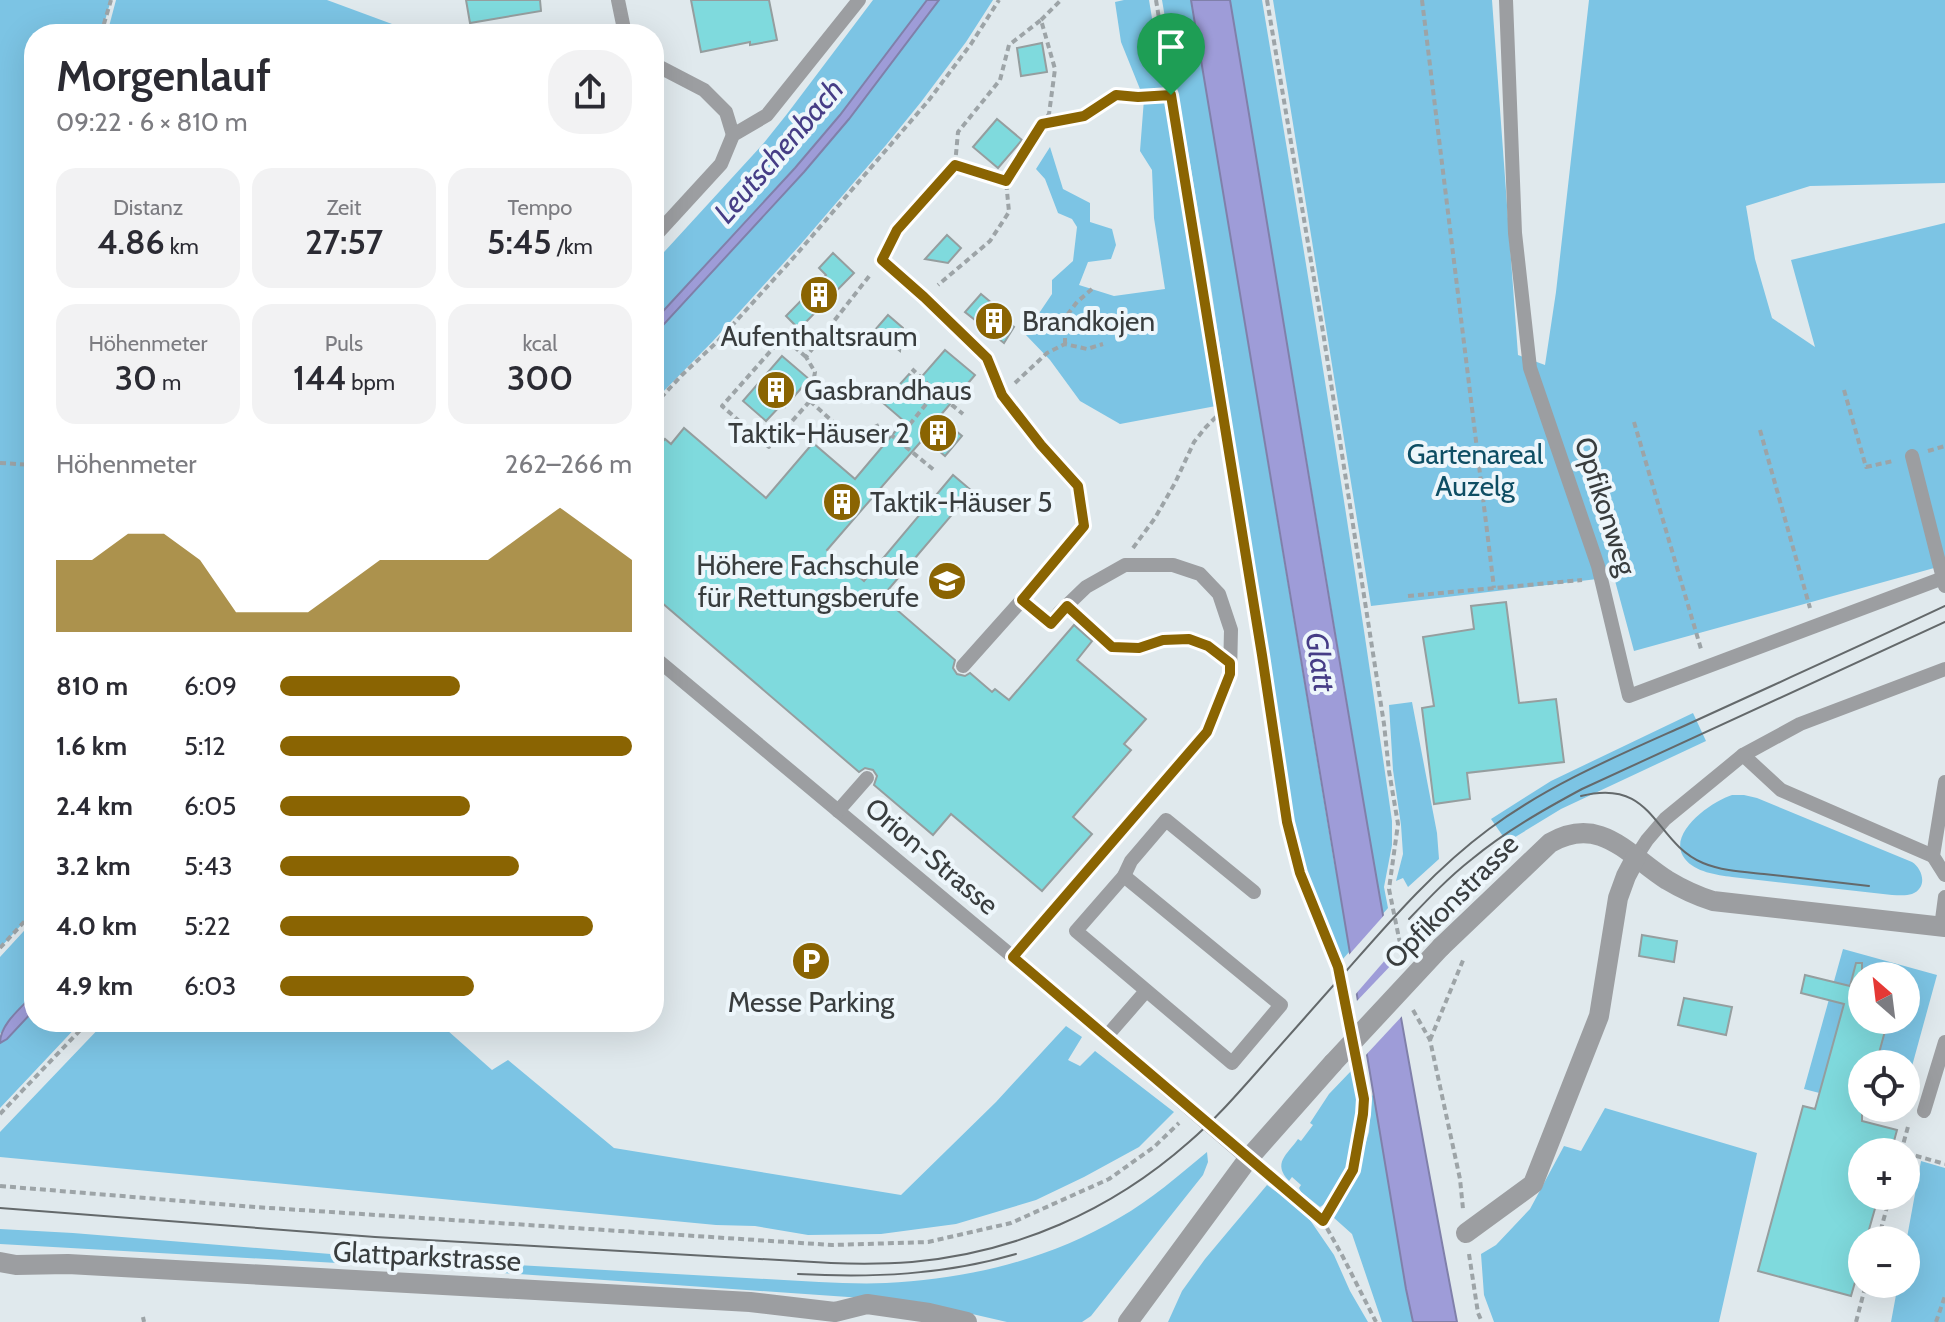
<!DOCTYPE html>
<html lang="de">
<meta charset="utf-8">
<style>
:root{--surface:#fff;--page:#f2f2f3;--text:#2b2b33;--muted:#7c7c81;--accent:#8a6402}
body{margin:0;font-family:Cabin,sans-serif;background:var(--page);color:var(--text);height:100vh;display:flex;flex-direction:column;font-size:30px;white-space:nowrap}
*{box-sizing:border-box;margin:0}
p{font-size:26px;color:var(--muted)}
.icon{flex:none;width:44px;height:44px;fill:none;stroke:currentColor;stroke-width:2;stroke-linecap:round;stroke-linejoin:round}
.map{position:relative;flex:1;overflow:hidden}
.drawer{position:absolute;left:24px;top:24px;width:640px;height:1008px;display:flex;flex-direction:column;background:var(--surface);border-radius:32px;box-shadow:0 8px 32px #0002}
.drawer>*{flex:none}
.needle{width:52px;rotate:332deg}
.tools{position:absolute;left:1848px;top:962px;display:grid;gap:16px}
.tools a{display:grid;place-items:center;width:72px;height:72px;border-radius:50%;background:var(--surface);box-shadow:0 8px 32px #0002;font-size:40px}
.pin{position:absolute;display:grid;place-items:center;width:68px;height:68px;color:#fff;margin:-82px -34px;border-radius:50% 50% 50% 0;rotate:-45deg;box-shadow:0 0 8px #0007}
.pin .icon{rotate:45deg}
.round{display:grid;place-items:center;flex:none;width:84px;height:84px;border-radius:32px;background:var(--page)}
.headline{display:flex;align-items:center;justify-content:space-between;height:136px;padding:0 32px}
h1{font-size:44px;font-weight:600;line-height:60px}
.figures{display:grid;grid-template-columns:repeat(3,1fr);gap:12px;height:136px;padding:8px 32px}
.figures div{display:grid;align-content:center;border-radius:20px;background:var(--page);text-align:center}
.figures b{font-size:34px;font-weight:600}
.figures small{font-size:22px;font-weight:400}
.figures p{font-size:22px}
.chart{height:224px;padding:16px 32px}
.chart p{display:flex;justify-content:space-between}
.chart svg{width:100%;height:144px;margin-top:8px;fill:var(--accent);opacity:.7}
ul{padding:0 32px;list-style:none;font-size:26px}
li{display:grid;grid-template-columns:128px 96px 1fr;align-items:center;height:60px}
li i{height:20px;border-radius:10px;background:var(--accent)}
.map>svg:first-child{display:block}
</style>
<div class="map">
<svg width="1945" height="1322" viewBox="0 0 1945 1322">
<rect width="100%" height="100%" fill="#e0e9ed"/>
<g fill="#7cc4e4" fill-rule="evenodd">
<polygon points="0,0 111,0 101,34 34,34 34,911 0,948"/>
<polygon points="116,0 327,0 392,24 413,34 107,34"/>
<polygon points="873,0 927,0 840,115 795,168 654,321 654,263 763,144 787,114"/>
<polygon points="939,0 993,0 966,42 921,102 886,145 800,245 713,341 654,401 654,335 804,172"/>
<polygon points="1124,0 1149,0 1216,406 1120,424 1080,401 1050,360 1025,334 1052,294 1052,280 1073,261 1077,227 1072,219 1058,213 1045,179 1036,169 1050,147 1063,189 1090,203 1090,222 1112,229 1116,245 1111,259 1088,262 1079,285 1114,296 1165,289 1154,218 1152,170 1140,151 1144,99 1121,42 1115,2"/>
<path d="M1162,0H1191L1334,862L1348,932L1379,894L1230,0H1262C1308,273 1353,547 1392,821V845L1384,887L1388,908L1342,960L1339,957L1302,864L1278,730L1209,274Z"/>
<polygon points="1273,0 1492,0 1518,355 1545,365 1556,292 1589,0 1945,0 1945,183 1810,186 1746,206 1755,259 1772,318 1815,347 1791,260 1945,223 1945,565 1634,651 1614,577 1371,606"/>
<polygon points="1412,702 1437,833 1439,859 1408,887 1403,878 1396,881 1403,854 1401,825 1393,770 1389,705"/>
<polygon points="1693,713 1706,741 1561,809 1507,842 1491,819 1551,781"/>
<path d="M1732,795H1744L1757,798L1912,862C1923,869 1928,888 1912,894C1906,896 1898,895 1892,895L1732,877C1717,875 1695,872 1685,859C1665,834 1712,801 1732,795Z"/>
<polygon points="34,920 34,994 8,1022 0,1034 0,957"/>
<path d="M1843,949L1937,975L1906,1088V1064H1862V1104L1804,1089ZM1862,976H1906V1020H1862Z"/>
<polygon points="34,1010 34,1022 81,1022 0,1108 0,1043 7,1039"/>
<polygon points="105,1022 438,1022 492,1070 508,1060 614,1148 901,1195 996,1102 1066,1026 1082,1037 1068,1060 1080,1066 1095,1051 1174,1112 1139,1147 1084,1177 1036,1200 956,1224 881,1234 808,1235 755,1226 716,1225 0,1157 0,1132"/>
<path d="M1352,1070C1355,1084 1360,1100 1359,1115C1358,1137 1341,1197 1320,1207L1301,1192L1299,1188L1301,1185L1292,1177L1289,1181C1272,1163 1287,1155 1298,1139L1301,1141L1313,1125L1310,1123L1329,1094Z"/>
<polygon points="1372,1094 1376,1103 1406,1289 1413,1322 1382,1322 1352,1234 1333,1217 1356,1175 1369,1132"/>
<polygon points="1605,1108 1757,1153 1719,1322 1494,1322 1484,1295 1481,1254 1496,1245 1530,1209 1564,1146 1581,1151"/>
<path d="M1207,1152L1208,1162L1203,1175L1091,1316L1082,1322H1007L920,1302L460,1270L0,1244V1229L73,1233L355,1256L819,1282C841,1283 864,1284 886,1283C968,1279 1048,1260 1119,1218C1151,1200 1179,1175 1207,1152Z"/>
<polygon points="1921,1161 1945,1168 1945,1322 1891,1322 1898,1284 1906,1284 1906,1243"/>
<polygon points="1267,1185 1288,1200 1310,1220 1334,1255 1350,1291 1368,1322 1168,1322 1182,1291 1205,1259"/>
</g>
<g fill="#9e9cd8" stroke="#8080aa" stroke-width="2">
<polygon points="927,0 939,0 849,119 804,172 654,335 654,321 795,168 840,115"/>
<path d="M1191,0H1230C1304,441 1373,883 1457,1322H1413L1406,1289Z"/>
<path d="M34,994V1010L7,1039L0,1043C0,1024 21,1008 34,994Z"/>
</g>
<g fill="#e0e9ed">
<polygon points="1386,913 1393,951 1354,996 1347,957"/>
<polygon points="1395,961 1404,1014 1364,1057 1355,1003"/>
</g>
<g fill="#7fdadd" stroke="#959e9f" stroke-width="2">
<polygon points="466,0 540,0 541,11 470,23"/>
<polygon points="691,0 769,0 777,40 750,45 750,42 701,52"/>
<polygon points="1042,43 1047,72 1021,76 1017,48"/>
<polygon points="997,119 1022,140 998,168 973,147"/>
<polygon points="947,235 961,248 948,263 925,259"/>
<polygon points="833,253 854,273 799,329 786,316 826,275 819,268"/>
<polygon points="981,294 1011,319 1009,322 1014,327 1004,343 965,312"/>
<polygon points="888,315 903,328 900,351 875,330"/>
<polygon points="945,350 975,375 939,417 962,436 945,456 924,438 827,550 864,581 953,475 972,491 882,597 955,660 953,668 957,674 965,676 970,673 992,692 995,689 1009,700 1074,625 1092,641 1077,660 1146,719 1124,744 1131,750 1073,817 1092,834 1042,891 951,814 933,835 874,785 877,776 873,770 865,768 859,772 654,596 654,451 665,439 671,444 684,428 766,498 813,443 855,479 904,421 883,403 909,374 918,381"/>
<polygon points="782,356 809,379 785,407 782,404 766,421 743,401"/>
<polygon points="1506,602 1519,703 1556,699 1564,762 1467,773 1470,799 1434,804 1422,708 1434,706 1423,637 1474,629 1471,606"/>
<polygon points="1642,935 1677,941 1674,962 1639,956"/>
<polygon points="1856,963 1862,963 1862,1020 1888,1020 1876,1064 1862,1064 1862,1121 1897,1130 1891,1152 1862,1152 1862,1196 1878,1198 1866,1240 1862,1240 1860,1265 1851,1296 1758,1271 1803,1106 1815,1109 1844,1004 1801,993 1805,975 1850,986"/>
<polygon points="1684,998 1732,1007 1726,1035 1678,1025"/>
</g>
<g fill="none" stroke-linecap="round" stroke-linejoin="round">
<g stroke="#9da4a7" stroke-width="4" stroke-dasharray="6 4" stroke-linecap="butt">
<polyline points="1156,0 1262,655 1287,822 1300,873 1338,967 1348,1017"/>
<polyline points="1267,0 1323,332 1384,724 1389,771 1398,824 1389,889 1403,958"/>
<polyline points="1422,0 1494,588"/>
<polyline points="1041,20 1061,0"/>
<polyline points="101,34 111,0"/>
<polyline points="1042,124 1084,116 1116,95 1138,97 1171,95"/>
<polyline points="955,165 958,132 1000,80 1009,45 1041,20 1055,69 1049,114 1028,144 1006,181"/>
<polyline points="890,245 897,230 955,165 1006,181 1009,212 990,241 938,285"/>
<polyline points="1065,344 1065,318 1077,302 1092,289"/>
<polyline points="806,357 783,337 722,406 769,447 810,401 815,372 806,357 870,275"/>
<polyline points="1015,383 1047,353 1065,344 1087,349 1103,344"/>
<polyline points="1844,390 1866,467 1893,461"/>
<polyline points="936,392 963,414"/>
<polyline points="810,401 851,438 879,425 934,470"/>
<polyline points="654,405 682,375 718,341 795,256 929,100 971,44 999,0"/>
<polyline points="1634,422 1701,649"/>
<polyline points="1760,430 1810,608"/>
<polyline points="897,440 936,392 912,369"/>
<polyline points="1928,451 1945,446"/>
<polyline points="0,463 34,465"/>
<polyline points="1133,548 1155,518 1175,483 1194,442 1206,427 1221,412"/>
<polyline points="1408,596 1582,580"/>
<path d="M1080,619C1088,626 1104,644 1114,647C1148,657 1175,621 1212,649"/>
<polyline points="0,948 34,911"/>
<polyline points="1413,1010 1430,1040 1460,1179 1463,1209"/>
<polyline points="1430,1040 1464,958"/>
<polyline points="1358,1069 1364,1099 1363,1114 1353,1170 1323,1221 1343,1257 1376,1322"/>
<polyline points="0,1114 88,1022"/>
<polyline points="1901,1152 1909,1123"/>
<polyline points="1906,1153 1945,1164"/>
<polyline points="1265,1174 1323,1221"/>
<polyline points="0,1186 255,1207 832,1245 928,1242 1011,1223 1109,1179 1154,1147 1179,1123"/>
<polyline points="1878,1240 1890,1196"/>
<polyline points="1469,1254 1478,1313 1482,1322"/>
<polyline points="143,1317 144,1322"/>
<polyline points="1856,1322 1866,1284"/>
<polyline points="1936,1322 1945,1296"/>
</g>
<g stroke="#9c9ea1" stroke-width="14">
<polyline points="618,0 625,34"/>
<polyline points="1506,0 1515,233 1530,368 1598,566 1629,696 1943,578"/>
<polyline points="654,64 704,90 726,112 733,135"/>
<polyline points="654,237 721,164 733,135 767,115 859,0"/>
<polyline points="882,260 924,297 987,358 1002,395 1041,445 1078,486 1084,526 1022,600 963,666"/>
<polyline points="1912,456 1945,586"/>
<polyline points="654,657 1013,957 1248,1159"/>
<polyline points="1743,755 1781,790 1933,856"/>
<polyline points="1945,782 1933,856 1945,875"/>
<polyline points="838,811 867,778"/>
<polyline points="1636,857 1647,840 1665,819 1743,755 1800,724 1945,669"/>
<polygon points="1124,876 1281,1005 1232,1063 1076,931"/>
<polyline points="1124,876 1131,861 1166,820 1254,892"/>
<polyline points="1941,927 1945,897"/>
<polyline points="1013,957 1207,732 1230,674 1231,630 1219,594 1200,574 1173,565 1125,565 1086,587 1059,613 1051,624 1022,600"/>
<polyline points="1106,1037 1146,991"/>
<polyline points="1924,1111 1945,1042"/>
</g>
<g stroke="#9c9ea1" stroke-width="20">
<path d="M1441,947L1550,843C1600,814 1628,855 1667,880C1682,889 1697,896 1713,901L1945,927"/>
<polyline points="1466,1233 1533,1184 1599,1016 1618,898 1626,876 1636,857"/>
<polyline points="1128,1322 1248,1159 1333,1063"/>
</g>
<polyline stroke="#9c9ea1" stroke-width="20" points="0,1262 16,1265 68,1264 750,1302 835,1312 867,1304 929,1313 967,1322"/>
<g stroke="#64696b" stroke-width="2">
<path d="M1581,796C1655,777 1653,842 1703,863C1722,871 1744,872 1764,874C1799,878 1834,882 1869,886"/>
<path d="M1409,919C1429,898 1449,877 1472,859C1506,831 1543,810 1582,789L1945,622"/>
<path d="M0,1208L375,1237L831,1263C858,1264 885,1264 912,1262C1015,1253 1111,1211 1189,1142C1216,1119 1239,1092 1263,1065C1291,1033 1319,1002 1347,970C1391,920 1435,869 1489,829C1548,785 1617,756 1684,726C1771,686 1858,647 1945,606"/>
<path d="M798,1274C872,1278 944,1275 1016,1254"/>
</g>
<polyline stroke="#9c9ea1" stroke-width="20" points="1333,1063 1441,947"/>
</g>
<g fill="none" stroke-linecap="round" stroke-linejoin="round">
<g stroke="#fff" stroke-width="16">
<polygon id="route" points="1116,95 1138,97 1171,95 1262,655 1287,822 1300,873 1338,967 1364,1099 1363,1114 1353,1170 1323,1221 1013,957 1207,732 1230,674 1230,663 1208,646 1189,639 1163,640 1139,648 1112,647 1067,606 1051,624 1022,600 1084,526 1078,486 1041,445 1002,395 987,358 924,297 882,260 897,230 955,165 1006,181 1042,124 1084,116"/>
</g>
<use href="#route" stroke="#8a6402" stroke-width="10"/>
</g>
<defs>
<g id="building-disc" transform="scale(2)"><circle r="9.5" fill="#8a6402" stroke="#edf6fb"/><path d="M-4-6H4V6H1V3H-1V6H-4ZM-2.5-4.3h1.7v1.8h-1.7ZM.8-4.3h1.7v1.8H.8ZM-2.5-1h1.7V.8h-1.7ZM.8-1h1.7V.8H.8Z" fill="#fff"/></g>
<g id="school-disc" transform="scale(2)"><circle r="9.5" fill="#8a6402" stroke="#edf6fb"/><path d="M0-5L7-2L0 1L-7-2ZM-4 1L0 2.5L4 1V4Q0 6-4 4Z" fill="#fff"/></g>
<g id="parking-disc" transform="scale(2)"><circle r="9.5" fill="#8a6402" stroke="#edf6fb"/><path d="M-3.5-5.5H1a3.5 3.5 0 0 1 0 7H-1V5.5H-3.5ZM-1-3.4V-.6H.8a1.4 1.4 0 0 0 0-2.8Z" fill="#fff"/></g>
</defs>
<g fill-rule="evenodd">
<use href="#building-disc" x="819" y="295"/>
<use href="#building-disc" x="994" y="321"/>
<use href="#building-disc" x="776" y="390"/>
<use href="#building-disc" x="938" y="433"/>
<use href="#building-disc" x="842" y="502"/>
<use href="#school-disc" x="947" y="581"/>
<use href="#parking-disc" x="811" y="961"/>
</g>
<g text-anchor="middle" stroke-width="8" stroke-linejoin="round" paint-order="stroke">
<g font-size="28" fill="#393d3e" stroke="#edf6fb" text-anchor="start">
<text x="1022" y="331">Brandkojen</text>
<text x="819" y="346" text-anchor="middle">Aufenthaltsraum</text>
<text x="804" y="400">Gasbrandhaus</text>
<text x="910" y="443" text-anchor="end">Taktik-Häuser 2</text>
<text x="870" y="512">Taktik-Häuser 5</text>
<text x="919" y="575" text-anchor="end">Höhere Fachschule<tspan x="919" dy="32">für Rettungsberufe</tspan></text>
<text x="811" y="1012" text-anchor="middle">Messe Parking</text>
</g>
<g font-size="28" fill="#0e4e64" stroke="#edf6fb">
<text x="1475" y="464">Gartenareal<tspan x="1475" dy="32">Auzelg</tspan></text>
</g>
<g font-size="28" fill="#393d3e" stroke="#edf6fb">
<text transform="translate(1606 506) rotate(72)" y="10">Opfikonweg</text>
<text transform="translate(932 856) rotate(40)" y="10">Orion-Strasse</text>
<text transform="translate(1451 901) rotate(-45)" y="10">Opfikonstrasse</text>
<text transform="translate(427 1256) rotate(3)" y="10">Glattparkstrasse</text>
</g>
<g font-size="30" font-style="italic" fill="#463d86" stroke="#edf6fb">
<text transform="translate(779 151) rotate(-49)" y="10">Leutschenbach</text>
<text transform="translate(1320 662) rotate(81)" y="10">Glatt</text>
</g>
</g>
</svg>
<div class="tools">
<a><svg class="needle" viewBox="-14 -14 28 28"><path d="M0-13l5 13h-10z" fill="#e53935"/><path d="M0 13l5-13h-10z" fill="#7c7c81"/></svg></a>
<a><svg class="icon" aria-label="locate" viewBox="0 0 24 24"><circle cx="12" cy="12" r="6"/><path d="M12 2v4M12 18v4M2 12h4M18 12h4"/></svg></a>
<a>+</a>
<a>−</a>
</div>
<div class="pin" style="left:1171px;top:95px;background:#1e9e55"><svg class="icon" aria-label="arrive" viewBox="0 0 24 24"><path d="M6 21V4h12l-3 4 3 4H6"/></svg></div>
<section class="drawer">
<div class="headline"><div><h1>Morgenlauf</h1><p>09:22 · 6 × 810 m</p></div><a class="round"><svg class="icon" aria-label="share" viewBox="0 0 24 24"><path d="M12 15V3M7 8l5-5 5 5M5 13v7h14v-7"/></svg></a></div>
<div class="figures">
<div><p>Distanz</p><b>4.86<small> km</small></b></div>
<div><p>Zeit</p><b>27:57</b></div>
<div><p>Tempo</p><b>5:45<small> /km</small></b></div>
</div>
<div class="figures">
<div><p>Höhenmeter</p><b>30<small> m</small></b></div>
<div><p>Puls</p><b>144<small> bpm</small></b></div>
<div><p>kcal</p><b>300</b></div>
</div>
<div class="chart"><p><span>Höhenmeter</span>262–266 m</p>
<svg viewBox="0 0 160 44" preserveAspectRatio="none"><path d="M0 44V22L10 22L20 14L30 14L40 22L50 38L60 38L70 38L80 30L90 22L100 22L110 22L120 22L130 14L140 6L150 14L160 22V44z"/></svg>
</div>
<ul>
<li><b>810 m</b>6:09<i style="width:51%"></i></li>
<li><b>1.6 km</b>5:12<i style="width:100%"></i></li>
<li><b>2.4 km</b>6:05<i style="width:54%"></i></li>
<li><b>3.2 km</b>5:43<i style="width:68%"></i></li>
<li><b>4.0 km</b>5:22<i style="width:89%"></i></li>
<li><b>4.9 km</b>6:03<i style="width:55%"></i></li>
</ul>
</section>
</div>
